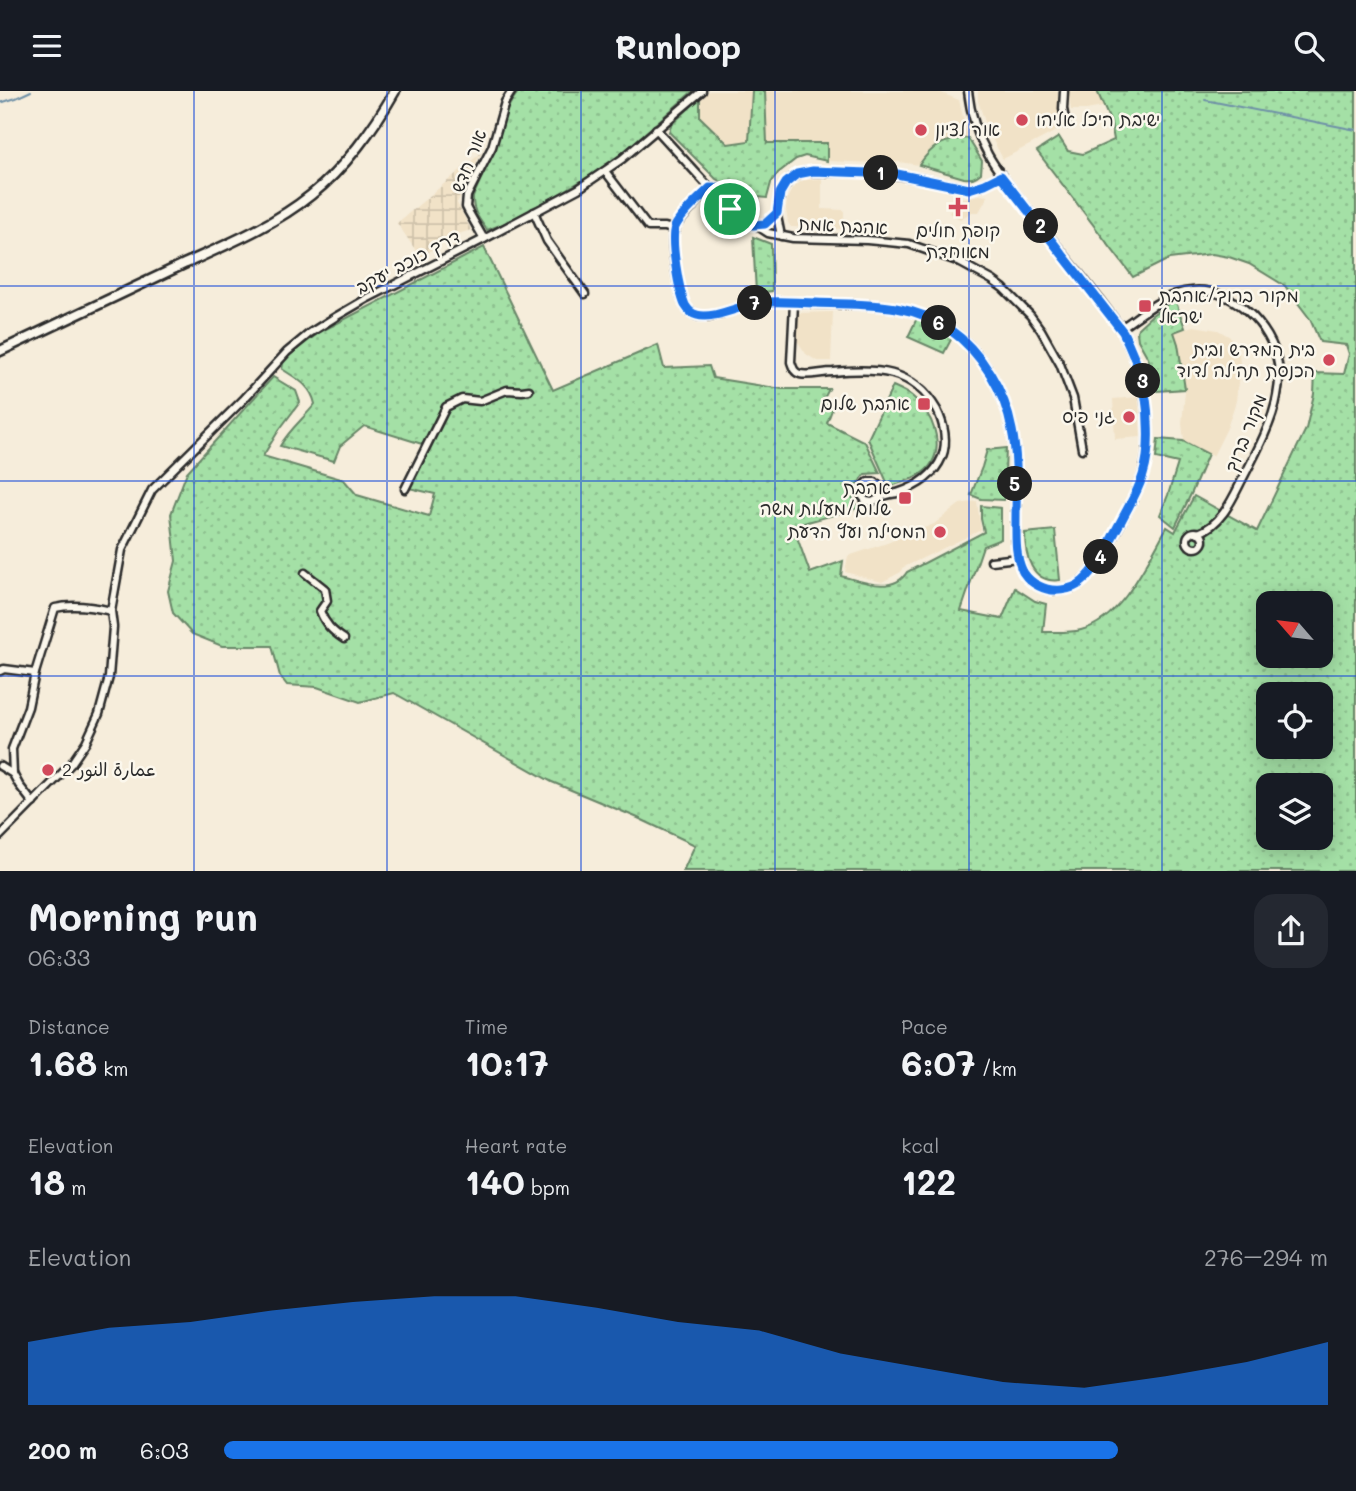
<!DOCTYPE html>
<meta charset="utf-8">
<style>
:root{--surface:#171b24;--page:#242831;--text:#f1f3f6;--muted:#9ea1a6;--accent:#1a73e8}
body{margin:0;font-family:Mali,"Playpen Sans Arabic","Playpen Sans Hebrew",sans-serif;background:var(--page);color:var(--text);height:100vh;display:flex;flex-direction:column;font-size:26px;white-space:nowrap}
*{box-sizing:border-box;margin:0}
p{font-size:23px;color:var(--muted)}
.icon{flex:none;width:38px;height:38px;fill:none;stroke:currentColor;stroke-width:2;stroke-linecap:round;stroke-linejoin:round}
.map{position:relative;height:780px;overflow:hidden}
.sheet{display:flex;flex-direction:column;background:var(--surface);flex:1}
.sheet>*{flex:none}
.needle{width:46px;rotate:298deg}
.fabs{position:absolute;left:1256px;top:500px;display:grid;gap:14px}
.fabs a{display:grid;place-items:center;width:77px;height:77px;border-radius:14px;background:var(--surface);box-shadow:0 4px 18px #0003;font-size:35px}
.pin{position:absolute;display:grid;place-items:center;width:60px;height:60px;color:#fff;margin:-30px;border:4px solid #fff;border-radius:50%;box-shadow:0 2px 7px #0007}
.km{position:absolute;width:35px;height:35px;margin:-18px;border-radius:50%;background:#222;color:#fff;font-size:19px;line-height:35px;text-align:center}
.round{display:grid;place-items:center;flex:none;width:74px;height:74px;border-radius:21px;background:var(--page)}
.overview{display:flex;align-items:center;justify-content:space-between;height:119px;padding:0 28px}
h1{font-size:38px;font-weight:800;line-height:52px}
.figures{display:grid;grid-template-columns:repeat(3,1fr);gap:10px;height:119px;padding:7px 28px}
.figures div{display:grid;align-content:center}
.figures b{font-size:35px;font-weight:800}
.figures small{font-size:19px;font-weight:400}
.figures p{font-size:19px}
.chart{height:196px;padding:14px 28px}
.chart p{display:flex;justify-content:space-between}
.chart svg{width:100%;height:126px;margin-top:7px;fill:var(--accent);opacity:.7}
ul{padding:0 28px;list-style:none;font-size:23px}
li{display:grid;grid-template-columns:112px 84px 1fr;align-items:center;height:52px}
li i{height:18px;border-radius:9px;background:var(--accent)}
header{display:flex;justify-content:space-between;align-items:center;height:91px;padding:0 28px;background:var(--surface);font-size:32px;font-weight:800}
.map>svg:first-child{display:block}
</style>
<header><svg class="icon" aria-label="menu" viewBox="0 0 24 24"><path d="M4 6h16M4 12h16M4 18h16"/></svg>Runloop<svg class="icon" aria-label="search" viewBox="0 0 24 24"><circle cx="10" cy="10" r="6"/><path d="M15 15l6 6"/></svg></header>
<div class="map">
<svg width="1356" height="781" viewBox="0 0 1356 781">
<defs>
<pattern id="industrial-grid" width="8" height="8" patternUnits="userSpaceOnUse" patternTransform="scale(1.75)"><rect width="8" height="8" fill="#f1e2c7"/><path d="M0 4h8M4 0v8" fill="none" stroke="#cfc2ab"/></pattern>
<pattern id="grass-dots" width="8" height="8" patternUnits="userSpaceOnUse" patternTransform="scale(1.75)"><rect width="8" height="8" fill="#a4e0a6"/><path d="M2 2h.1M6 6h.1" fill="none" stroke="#8dc08f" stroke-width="1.8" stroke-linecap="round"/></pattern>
</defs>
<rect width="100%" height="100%" fill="#f6eddb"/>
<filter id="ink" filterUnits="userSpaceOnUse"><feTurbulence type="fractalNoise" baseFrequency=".0143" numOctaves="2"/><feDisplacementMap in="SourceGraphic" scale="14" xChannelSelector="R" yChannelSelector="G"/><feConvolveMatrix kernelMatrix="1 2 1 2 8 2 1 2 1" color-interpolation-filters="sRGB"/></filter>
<g filter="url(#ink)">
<g fill="#f1e2c7">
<polygon points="709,0 752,0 750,50 729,53 700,26 700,7"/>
<polygon points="765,0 936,0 959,9 968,47 946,49 926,63 919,74 899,71 876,72 827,70 826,52 766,52"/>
<polygon points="978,0 1058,0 1058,20 1062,37 1003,68 988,40 978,10"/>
<polygon points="1068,0 1119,0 1103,16 1086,19 1071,19"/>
<polygon points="822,87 822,118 844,119 844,138 791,136 788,132 786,119 787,108 792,98 803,89"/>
<polygon points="979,104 988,105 979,121 972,121 960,128 949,122 953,115 961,108"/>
<polygon points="833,221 831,270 817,270 806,263 798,251 797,244 799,222"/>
<polygon points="1194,235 1218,239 1230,246 1236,253 1239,261 1240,273 1236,310 1227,337 1213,365 1184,350 1182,332 1185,301 1178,253 1174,241"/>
<polygon points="1139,306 1141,346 1115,348 1113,308"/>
<polygon points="977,410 981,439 902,477 901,481 882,491 845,481 848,465 887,452 934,433 960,413"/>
</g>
<polygon fill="url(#industrial-grid)" points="481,62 457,112 471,139 448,146 421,167 397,132"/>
<g fill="url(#grass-dots)" stroke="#688668" stroke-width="2" fill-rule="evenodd">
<path d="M519,0H693L621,63L598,80L540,114L503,133L487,139C479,128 472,120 473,106C481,87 490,69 496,50C502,32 506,15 519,0Z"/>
<polygon points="752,0 765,0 767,52 827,52 827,70 805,65 796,68 778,82 771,92 767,107 748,105 744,99 725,93 716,88 669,41 671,34 700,7 700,26 728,53 749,50"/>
<path d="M1097,0H1356V780H683L695,754L638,727L552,691L394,602L360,611L317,596L287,594L280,585L272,555H222L192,543L173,522L168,500L176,470L171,423L187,381L273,286L296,300L300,311L279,339L263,365L344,389L357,404L429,425L435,403L409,397L422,353L364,335L340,355L334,370L280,355C289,339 304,327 315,313C311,294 297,288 282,278L284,268L320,241L484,156L553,299L658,254L664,277L709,275L713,287L782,298H829L822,311L833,316L827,332L865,351L880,382L865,383L850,403L859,417L793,435L810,482L843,470L841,485C861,490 893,504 907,481L984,441L981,428V415L1001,417V448L983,455L961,520L1002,528L1015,497L1035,510L1046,513L1043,541C1056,541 1069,542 1081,539C1122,529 1148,469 1167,436L1175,441L1194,405L1257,440L1306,338L1314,303L1315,282L1344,283L1349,263L1346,254L1320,251L1310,228L1285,195L1249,173L1229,166L1212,163L1169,168L1133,186L1037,60L1059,46L1068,60L1083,63L1114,49L1111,32ZM1269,513H1321V565H1269ZM1269,604H1321V656H1269ZM1269,695H1321V747H1269Z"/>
<path d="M968,47L982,70L981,82C975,87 972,88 964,87L919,74C933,53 944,49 968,47Z"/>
<polygon points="753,146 771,153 772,200 756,202"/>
<polygon points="1175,208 1185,237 1174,241 1178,253 1185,298 1157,300 1148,267 1138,249 1137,241 1138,237 1152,224"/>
<polygon points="917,227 954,243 944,262 908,246"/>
<path d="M893,295C900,298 907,301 913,306C932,322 946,354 929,376C920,387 902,391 889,396L868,348Z"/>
<polygon points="1158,348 1183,350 1208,363 1192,401 1175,436 1160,424 1168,404 1178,372 1156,367"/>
<polygon points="1006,357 1004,409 981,408 971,404 982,376 987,359"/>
<path d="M1055,439L1060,489C1031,493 1025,464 1025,442Z"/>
</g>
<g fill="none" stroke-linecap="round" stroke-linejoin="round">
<g stroke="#6e90a7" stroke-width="2">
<polyline points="1205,9 1356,39"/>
<polyline points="0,12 16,7 31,0"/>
</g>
<g stroke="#2b2b2b" stroke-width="11">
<g id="minor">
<polyline points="1064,0 1063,18 1066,33"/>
<polyline points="656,38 710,97 718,108 731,118 768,142 793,147 867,149 909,153 957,170 992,189 1003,197 1030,224 1041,239 1060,273 1073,307 1082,358"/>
<polyline points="605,80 648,136 665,136 674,139"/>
<path d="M731,118C741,119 743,113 741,103C731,97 722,97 710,97L677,133C675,138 673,143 673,148C672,162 679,204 686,216C689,220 693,224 698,225C713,229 743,213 760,211C779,209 799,212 818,213C861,214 903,211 942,233C983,257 1008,306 1014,351C1017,372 1015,394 1016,415C1016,435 1014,458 1022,478C1026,488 1035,494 1045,498C1057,501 1071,499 1080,492C1100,478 1129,416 1140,393C1157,341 1146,289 1123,241C1097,202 1066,167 1037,130C1003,87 974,57 968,0"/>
<polyline points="534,121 547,150 585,203"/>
<polyline points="756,134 765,133 776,123"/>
<polyline points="781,145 777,125 780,102 791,87 805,81 883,82 923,88 969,98 985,93 1001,85"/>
<polyline points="484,148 468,120 466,116 467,105 492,56 505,11 512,0"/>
<path d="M794,212L791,271C793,277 794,281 800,283C810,285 823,281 833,281C875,277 913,277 937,319C944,333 948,351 942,366C934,385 916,396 897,402C892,403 885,404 881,406C878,408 875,410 872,411L866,410L862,405L863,396L868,391H875L881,396L880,406"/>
<path d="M1121,237C1142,223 1165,202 1191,200C1232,195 1272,235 1278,273C1280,283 1279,295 1277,305C1273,331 1254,366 1242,389C1232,409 1221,434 1198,442"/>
<polyline points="405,398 446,316 462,308 480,310 507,299 522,300 529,299"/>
<circle cx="1195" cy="449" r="8"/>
<polyline points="991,470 1018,467"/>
<path d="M305,482L325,498L327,510L320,520C325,533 332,540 344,548"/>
<path d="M0,580L4,578L35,582L55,517C73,513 94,516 111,520"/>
<polyline points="0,675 13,683 19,694 33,712"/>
<polyline points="13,683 12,658 28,616 35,582"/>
<polyline points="0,745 71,673 86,651 99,623 109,586 113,536 111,520 122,459 152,399 243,309 287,261 310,242 337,225 368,207 484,148 578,98 622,68 702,0"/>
</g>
</g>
<g stroke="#2b2b2b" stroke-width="13">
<path id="major" d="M0,260C61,231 123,202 184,173C228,153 274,134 311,104C344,78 374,37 395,0"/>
</g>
<use href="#minor" stroke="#fbf7ec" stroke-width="6"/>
<use href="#major" stroke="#fbf7ec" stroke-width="8"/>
</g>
</g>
<g fill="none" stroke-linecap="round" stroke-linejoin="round" filter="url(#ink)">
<g stroke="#fff" stroke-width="14">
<path id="route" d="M813,80L897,83L969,98L985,93L1001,85L1123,241C1137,270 1148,299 1148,332C1149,349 1148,368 1143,384C1138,401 1128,416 1120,432C1109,451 1100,475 1083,490C1072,500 1052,502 1039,495C1032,492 1027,487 1023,481C1015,465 1016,447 1016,429C1016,399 1018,368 1012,339C1005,301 982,261 949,238C910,210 862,214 816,212C797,212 777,209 758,212C741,214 713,229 697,224C691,223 688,219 685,214C679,200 670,150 675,136C681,123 700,107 710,97C722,97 731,97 741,103C743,113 741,118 730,118L753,134L765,133L777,122L780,102L786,92L797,83Z"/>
</g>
<use href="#route" stroke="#1a73e8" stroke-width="9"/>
</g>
<path fill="none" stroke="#1d4ed8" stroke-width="2" stroke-opacity="0.55" d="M194,0V781M387,0V781M581,0V781M775,0V781M969,0V781M1162,0V781M0,195H1356M0,390H1356M0,585H1356"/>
<g fill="#d1495b" stroke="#fbf7ec" stroke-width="2.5">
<circle cx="1022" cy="29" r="7"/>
<circle cx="921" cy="39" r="7"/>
<path d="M954.5 105.5h7v7h7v7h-7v7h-7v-7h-7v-7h7z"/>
<rect x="1138" y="208" width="14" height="14" rx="3.5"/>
<circle cx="1329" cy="269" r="7"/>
<rect x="917" y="306" width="14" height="14" rx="3.5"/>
<circle cx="1129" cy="326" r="7"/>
<rect x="898" y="400" width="14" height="14" rx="3.5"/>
<circle cx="940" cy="441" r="7"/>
<circle cx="48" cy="679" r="7"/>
</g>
<g text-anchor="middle" stroke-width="5" stroke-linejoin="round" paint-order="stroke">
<g font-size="18" fill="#2b2b2b" stroke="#fbf7ec" text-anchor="end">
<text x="1036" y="35" text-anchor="start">ישיבת היכל אליהו</text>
<text x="935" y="45" text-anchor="start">אור לציון</text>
<text x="958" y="146" text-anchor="middle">קופת חולים<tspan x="958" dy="21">מאוחדת</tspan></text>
<text x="1159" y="211" text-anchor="start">מקור ברוך/אהבת<tspan x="1159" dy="21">ישראל</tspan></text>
<text x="1315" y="265">בית המדרש ובית<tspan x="1315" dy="21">הכנסת תהילה לדוד</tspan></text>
<text x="910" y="319">אהבת שלום</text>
<text x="1115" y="332">גני פיס</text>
<text x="891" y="403">אהבת<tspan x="891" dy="21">שלום/מעלות משה</tspan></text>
<text x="926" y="447">המסילה ועץ הדעת</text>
<text x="62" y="685" text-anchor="start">عمارة النور 2</text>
</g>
<g font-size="18" fill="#2b2b2b" stroke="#fbf7ec">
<text transform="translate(469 70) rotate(-68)" y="6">אור חדש</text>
<text transform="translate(843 135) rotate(3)" y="6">אהבת אמת</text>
<text transform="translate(408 171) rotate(-28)" y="6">דרך כוכב יעקב</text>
<text transform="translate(1246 342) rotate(-68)" y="6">מקור ברוך</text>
</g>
</g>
</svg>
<div class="fabs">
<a><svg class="needle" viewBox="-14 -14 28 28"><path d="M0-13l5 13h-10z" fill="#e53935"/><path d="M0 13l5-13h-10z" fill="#9ea1a6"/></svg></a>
<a><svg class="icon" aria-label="locate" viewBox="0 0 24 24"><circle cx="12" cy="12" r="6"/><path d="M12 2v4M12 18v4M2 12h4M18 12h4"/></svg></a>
<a><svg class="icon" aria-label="layers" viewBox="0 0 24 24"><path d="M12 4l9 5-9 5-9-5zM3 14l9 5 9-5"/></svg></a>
</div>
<div class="pin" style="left:730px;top:118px;background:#1e9e55"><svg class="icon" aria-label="arrive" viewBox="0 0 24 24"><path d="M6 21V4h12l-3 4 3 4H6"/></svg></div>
<b class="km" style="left:881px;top:82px">1</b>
<b class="km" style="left:1041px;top:135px">2</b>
<b class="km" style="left:1143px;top:290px">3</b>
<b class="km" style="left:1101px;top:466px">4</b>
<b class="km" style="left:1015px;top:393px">5</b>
<b class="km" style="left:939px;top:232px">6</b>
<b class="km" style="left:755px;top:212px">7</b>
</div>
<section class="sheet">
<div class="overview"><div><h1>Morning run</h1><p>06:33</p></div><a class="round"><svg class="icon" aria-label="share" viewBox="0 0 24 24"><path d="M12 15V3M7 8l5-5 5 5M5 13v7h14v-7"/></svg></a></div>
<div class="figures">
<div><p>Distance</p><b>1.68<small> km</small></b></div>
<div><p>Time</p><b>10:17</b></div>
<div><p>Pace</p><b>6:07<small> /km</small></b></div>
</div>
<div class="figures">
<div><p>Elevation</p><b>18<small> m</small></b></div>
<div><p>Heart rate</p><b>140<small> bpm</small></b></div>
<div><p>kcal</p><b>122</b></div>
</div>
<div class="chart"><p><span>Elevation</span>276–294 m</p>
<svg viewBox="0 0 160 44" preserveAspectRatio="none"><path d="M0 44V22L10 17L20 15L30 11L40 8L50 6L60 6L70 10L80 15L90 18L100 26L110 31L120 36L130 38L140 34L150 29L160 22V44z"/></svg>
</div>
<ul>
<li><b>200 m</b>6:03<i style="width:81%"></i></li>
</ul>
</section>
